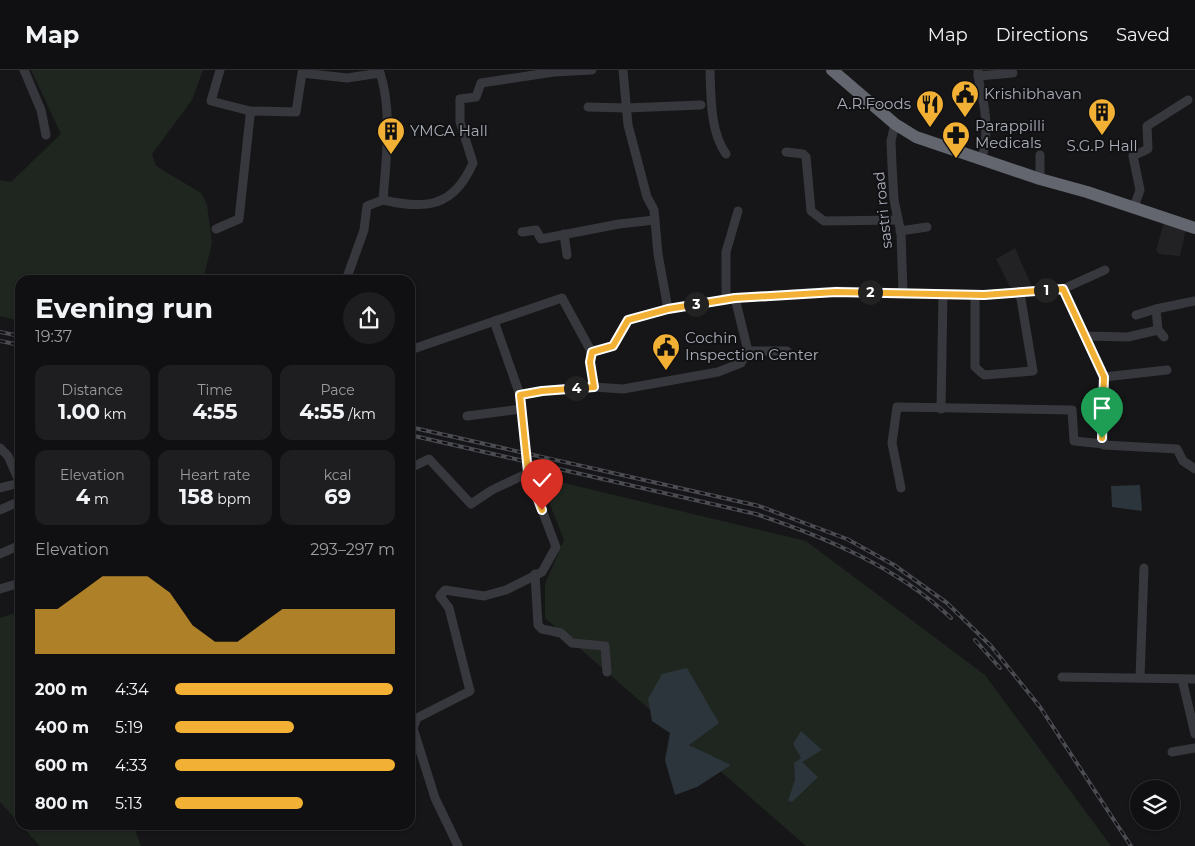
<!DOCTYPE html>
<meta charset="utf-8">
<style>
:root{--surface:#101012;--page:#1e1e20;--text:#f1f3f6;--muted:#9c9d9f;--line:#303032;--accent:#f2b134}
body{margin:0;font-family:Montserrat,sans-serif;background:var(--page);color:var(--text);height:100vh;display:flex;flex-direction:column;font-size:19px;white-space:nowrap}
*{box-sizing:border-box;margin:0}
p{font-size:16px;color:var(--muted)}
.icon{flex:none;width:28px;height:28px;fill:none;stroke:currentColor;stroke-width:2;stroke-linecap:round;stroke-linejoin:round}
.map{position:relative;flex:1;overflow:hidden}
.details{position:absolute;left:15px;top:205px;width:400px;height:555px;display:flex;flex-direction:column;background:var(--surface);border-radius:15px;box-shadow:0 1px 4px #0004,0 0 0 1px var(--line)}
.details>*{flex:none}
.tools{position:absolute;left:1130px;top:710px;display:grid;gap:10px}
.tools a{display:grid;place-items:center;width:50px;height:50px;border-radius:50%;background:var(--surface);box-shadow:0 1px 4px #0004,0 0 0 1px var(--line);font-size:25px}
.pin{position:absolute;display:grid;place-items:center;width:42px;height:42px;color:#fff;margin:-51px -21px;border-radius:50% 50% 50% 0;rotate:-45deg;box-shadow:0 0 5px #0007}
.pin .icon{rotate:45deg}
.km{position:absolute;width:25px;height:25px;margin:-12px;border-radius:50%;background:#222;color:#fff;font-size:14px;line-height:25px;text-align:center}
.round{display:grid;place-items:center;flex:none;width:52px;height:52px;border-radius:26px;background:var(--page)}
.summary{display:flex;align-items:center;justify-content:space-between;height:85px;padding:0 20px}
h1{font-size:28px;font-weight:700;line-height:38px}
.stats{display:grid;grid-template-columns:repeat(3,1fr);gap:8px;height:85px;padding:5px 20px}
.stats div{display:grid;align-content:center;border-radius:12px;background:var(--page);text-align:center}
.stats b{font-size:21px;font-weight:700}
.stats small{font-size:14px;font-weight:400}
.stats p{font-size:14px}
.chart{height:140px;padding:10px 20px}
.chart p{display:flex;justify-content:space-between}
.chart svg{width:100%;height:90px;margin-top:5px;fill:var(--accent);opacity:.7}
ul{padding:0 20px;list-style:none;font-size:16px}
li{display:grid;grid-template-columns:80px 60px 1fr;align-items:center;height:38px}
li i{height:12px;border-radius:6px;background:var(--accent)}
header{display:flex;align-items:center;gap:30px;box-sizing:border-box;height:70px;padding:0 25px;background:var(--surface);border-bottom:1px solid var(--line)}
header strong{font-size:24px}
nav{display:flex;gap:28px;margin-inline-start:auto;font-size:18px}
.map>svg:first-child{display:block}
</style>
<header>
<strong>Map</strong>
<nav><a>Map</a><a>Directions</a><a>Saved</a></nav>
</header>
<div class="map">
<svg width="1195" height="776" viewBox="0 0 1195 776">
<rect width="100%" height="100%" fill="#161618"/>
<g fill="#222225">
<polygon points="1165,149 1187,155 1180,186 1159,184 1156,180"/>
<polygon points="1015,178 1033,219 1012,221 996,189"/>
</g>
<g fill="#1e261f">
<polygon points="31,0 203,0 192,30 152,84 156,96 201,123 207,134 212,173 203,210 20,210 20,251 0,246 0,110 11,112 61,64"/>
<polygon points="539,407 806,471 985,605 1111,776 806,776 545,548 545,514 564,470"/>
<polygon points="15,543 20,546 20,754 0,732 0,548"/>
<polygon points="21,755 133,755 141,776 40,776"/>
</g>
<g fill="#2c353c">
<polygon points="1140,415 1142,441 1112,437 1111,416"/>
<polygon points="687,598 719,653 689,675 731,695 697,717 675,725 665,690 670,663 652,651 648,629 662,604"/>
<polygon points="801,661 822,680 802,692 818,707 792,732 788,731 795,710 794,693 801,688 793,674"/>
</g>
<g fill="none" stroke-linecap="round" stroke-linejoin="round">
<g stroke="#37383d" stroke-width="9">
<polyline points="24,0 41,40 46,65"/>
<path d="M710,0C711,28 710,61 726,84"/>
<path d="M978,0C978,16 984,29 985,43C987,58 986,73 982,88"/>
<polyline points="978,6 1013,3"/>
<polyline points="588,37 626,38 701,35"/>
<polyline points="250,41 296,42 302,3 347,8 380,3"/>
<polyline points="895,54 891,71 892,95 894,130 901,163 903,223"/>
<polyline points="786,82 803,84 806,87 811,141 824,151 898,150"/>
<polyline points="1040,85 1040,109"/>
<path d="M383,130C426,140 454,137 473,93L460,52V29L476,27L481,13L554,2L592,0"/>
<polyline points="1134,137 1140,120 1133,86 1148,79 1147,56 1188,30"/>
<polyline points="216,159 239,149 250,46 250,41 211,31 220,0"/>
<polyline points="900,161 927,157"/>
<polyline points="522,162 536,160 541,169 619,154 655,150"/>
<polyline points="564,164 567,185"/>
<path d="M346,210L364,160L367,136L383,130C386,91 393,38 379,0"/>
<polyline points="1063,219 1105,200"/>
<polyline points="975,225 975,297 984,305 1033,301 1020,223"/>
<polyline points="726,229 726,182 738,141"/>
<polyline points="668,239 735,228 836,221 983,225 1063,219 1104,307 1102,355 1104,375 1177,379 1183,391 1195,399"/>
<polyline points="1136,245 1156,239"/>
<polyline points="494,251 520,325"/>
<polyline points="1086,266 1128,267 1158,260"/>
<polyline points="1164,267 1158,260 1156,239 1195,231"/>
<polyline points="410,280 562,228 591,281"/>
<polyline points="748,281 787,281"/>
<polyline points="1104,307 1167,300"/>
<polyline points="594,317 590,293 591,281 613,276 628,249 668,239 658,184 654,140 647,127 628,55 623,0"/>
<polyline points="941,339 943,224"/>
<polyline points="467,346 521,339"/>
<polyline points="0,378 8,386 20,413 0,418"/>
<polyline points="410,398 429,389 471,434 492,420 528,403"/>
<polyline points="901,418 892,373 897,337 1072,340 1074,371 1104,374"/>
<polyline points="0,440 20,431"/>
<polyline points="0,484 20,475"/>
<polyline points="535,504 538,555 542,559 561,563 572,573 605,576 607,602"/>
<polyline points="0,519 20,513"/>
<polyline points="1062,607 1195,609"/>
<polyline points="1140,608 1144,498"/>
<polyline points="1182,609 1195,664"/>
<polyline points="1172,682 1195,678"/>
<polyline points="458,776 435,728 413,658 417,648 470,621 449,538 440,526 445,520 484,526 506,520 542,502 556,477 528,403 520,325 542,321 594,317 623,319 718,302 741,293 748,281 735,228"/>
</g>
<polyline stroke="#63666e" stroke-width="12" points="832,0 895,54 916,67 1040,109 1087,122 1195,158"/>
<g stroke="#4a4c52" stroke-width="4">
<g id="rail">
<polyline points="0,262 20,266"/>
<polyline points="0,271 20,275"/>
<polyline points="410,357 759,436 847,469 894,495 947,533 991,576 1040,637 1131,776"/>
<path d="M410,365L756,444C825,467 897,497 951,548"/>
<polyline points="975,570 1000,598"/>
</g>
</g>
<use href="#rail" stroke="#111113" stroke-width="2" stroke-dasharray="5.5" stroke-linecap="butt"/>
</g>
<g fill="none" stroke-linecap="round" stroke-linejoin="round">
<g stroke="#fff" stroke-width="10">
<polyline id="route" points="542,440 528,402 520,325 542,321 594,317 590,292 592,282 613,276 628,250 668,239 735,228 836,222 984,225 1063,219 1104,307 1102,368"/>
</g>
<use href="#route" stroke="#f2b134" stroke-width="6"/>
</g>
<defs>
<g id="civic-pin" transform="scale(1.4375)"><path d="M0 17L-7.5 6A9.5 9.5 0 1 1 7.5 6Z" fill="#f2b134" stroke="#111113"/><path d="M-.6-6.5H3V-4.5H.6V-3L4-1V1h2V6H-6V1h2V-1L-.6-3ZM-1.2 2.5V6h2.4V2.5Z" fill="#111"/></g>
<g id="restaurant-pin" transform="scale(1.4375)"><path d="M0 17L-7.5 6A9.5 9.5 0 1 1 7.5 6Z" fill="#f2b134" stroke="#111113"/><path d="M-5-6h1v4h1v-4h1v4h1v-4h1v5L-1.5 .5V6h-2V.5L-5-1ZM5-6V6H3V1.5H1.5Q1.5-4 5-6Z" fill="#111"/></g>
<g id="building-pin" transform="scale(1.4375)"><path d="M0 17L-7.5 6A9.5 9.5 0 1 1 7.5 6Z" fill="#f2b134" stroke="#111113"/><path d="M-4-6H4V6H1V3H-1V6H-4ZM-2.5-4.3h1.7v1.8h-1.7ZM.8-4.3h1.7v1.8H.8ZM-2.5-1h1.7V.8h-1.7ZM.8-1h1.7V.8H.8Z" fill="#111"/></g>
<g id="pharmacy-pin" transform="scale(1.4375)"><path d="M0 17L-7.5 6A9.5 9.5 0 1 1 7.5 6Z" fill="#f2b134" stroke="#111113"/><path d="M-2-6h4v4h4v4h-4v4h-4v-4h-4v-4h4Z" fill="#111"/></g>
</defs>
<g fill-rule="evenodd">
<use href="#civic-pin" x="965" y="24"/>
<use href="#restaurant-pin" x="930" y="34"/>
<use href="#building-pin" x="1102" y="42"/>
<use href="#building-pin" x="391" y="61"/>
<use href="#pharmacy-pin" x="956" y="65"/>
<use href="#civic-pin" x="666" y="277"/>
</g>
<g text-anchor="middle" stroke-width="4" stroke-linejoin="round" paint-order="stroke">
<g font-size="15" fill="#a8adb8" stroke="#111113" text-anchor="start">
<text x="984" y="29">Krishibhavan</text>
<text x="911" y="39" text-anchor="end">A.R.Foods</text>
<text x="975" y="61">Parappilli<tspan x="975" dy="17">Medicals</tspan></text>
<text x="410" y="66">YMCA Hall</text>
<text x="1102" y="81" text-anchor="middle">S.G.P Hall</text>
<text x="685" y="273">Cochin<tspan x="685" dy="17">Inspection Center</tspan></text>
</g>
<g font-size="15" fill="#a8adb8" stroke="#111113">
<text transform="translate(883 140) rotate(-96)" y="5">sastri road</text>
</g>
</g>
</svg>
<div class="tools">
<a><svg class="icon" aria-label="layers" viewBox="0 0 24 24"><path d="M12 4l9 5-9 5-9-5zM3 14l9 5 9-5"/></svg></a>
</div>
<div class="pin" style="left:1102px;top:368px;background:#1e9e55"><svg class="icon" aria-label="arrive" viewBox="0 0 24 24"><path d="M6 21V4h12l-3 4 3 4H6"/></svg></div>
<div class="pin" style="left:542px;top:440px;background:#d93025"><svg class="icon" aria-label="check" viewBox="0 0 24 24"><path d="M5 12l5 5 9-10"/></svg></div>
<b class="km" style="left:1046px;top:220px">1</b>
<b class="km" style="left:870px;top:222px">2</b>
<b class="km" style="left:696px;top:234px">3</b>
<b class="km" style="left:576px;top:318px">4</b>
<section class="details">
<div class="summary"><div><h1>Evening run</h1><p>19:37</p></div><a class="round"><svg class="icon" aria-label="share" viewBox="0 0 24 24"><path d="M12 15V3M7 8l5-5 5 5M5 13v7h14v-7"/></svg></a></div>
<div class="stats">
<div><p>Distance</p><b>1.00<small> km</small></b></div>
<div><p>Time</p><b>4:55</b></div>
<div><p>Pace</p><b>4:55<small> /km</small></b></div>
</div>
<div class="stats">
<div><p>Elevation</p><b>4<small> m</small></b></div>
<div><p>Heart rate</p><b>158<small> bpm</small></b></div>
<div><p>kcal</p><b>69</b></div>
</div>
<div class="chart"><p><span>Elevation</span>293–297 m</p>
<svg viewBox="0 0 160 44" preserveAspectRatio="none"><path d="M0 44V22L10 22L20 14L30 6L40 6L50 6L60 14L70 30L80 38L90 38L100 30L110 22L120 22L130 22L140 22L150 22L160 22V44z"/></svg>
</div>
<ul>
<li><b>200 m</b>4:34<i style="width:99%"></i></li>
<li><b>400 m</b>5:19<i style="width:54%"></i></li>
<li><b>600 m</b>4:33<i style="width:100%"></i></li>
<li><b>800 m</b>5:13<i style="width:58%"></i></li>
</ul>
</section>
</div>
